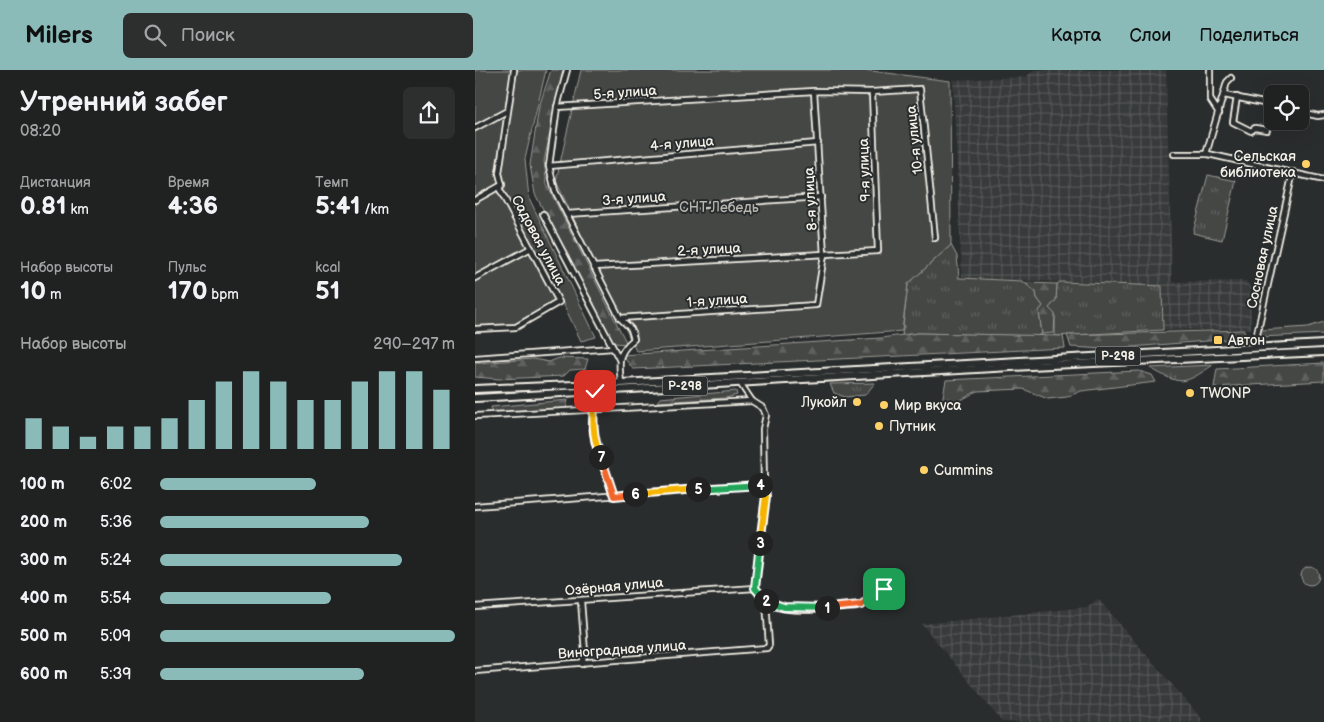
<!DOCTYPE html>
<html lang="ru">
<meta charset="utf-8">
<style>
:root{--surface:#202222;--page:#2d2f2f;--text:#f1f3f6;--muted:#a2a4a5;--line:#3d3f40;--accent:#8bbbb9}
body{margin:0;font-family:"Balsamiq Sans",sans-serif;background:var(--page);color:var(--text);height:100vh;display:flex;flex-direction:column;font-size:19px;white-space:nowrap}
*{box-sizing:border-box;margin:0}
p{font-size:16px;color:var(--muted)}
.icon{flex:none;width:28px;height:28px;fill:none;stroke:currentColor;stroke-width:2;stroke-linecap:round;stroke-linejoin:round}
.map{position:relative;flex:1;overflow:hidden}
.drawer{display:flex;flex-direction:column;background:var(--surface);width:475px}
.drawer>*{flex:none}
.controls{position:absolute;left:789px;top:15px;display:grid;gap:10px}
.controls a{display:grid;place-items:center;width:45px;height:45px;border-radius:8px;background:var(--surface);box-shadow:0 5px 20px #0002,0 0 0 1px var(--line);font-size:25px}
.pin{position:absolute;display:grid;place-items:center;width:42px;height:42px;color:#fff;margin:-21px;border-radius:10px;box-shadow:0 2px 8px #0006}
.km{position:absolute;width:25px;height:25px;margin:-12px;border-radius:50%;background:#222;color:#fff;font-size:14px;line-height:25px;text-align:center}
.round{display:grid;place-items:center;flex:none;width:52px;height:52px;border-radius:8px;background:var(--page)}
.summary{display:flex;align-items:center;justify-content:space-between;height:85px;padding:0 20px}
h1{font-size:28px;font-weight:700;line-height:38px}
.figures{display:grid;grid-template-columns:repeat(3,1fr);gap:8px;height:85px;padding:5px 20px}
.figures div{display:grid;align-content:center}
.figures b{font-size:25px;font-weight:700}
.figures small{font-size:14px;font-weight:400}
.figures p{font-size:14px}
.chart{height:140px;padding:10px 20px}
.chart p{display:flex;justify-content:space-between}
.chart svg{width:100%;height:90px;margin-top:5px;stroke:var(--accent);stroke-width:6}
ul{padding:0 20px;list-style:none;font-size:16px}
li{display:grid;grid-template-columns:80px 60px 1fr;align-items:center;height:38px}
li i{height:12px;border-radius:6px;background:var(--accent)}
header{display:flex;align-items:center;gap:30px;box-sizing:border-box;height:70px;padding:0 25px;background:var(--accent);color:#111}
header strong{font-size:24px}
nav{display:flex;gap:28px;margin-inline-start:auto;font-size:18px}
.search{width:350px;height:45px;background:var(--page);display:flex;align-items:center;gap:12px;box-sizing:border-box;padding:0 18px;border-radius:8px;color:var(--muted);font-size:19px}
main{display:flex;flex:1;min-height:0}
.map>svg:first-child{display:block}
</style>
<header>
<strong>Milers</strong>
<div class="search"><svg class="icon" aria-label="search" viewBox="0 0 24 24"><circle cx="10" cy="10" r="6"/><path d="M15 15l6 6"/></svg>Поиск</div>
<nav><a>Карта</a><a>Слои</a><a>Поделиться</a></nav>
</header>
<main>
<section class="drawer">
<div class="summary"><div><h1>Утренний забег</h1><p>08:20</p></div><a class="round"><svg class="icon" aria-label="share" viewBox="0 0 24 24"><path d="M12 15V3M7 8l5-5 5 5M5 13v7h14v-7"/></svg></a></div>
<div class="figures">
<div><p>Дистанция</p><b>0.81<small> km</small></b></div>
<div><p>Время</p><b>4:36</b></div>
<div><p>Темп</p><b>5:41<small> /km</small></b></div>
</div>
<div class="figures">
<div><p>Набор высоты</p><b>10<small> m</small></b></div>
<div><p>Пульс</p><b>170<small> bpm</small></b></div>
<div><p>kcal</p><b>51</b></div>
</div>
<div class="chart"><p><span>Набор высоты</span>290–297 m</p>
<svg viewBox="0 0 160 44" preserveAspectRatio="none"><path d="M5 44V29M15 44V33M25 44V38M35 44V33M45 44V33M55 44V29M65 44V20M75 44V11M85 44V6M95 44V11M105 44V20M115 44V20M125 44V11M135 44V6M145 44V6M155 44V15"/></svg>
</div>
<ul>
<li><b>100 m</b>6:02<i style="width:53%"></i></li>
<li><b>200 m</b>5:36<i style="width:71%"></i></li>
<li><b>300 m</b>5:24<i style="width:82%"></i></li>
<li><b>400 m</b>5:54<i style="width:58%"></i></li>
<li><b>500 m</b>5:09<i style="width:100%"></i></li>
<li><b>600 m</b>5:39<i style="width:69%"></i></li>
</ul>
</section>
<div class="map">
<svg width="849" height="652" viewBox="0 0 849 652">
<defs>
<pattern id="industrial-grid" width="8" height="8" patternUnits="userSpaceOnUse" patternTransform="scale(1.25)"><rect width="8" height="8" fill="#373a3a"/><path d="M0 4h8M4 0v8" fill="none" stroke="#555756"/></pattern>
<pattern id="grass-tufts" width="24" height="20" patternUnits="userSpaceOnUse" patternTransform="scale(1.25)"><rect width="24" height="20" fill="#444645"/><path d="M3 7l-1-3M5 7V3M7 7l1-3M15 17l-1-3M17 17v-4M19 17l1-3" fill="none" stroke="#606160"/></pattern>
<pattern id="forest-firs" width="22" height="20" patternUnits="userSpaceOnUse" patternTransform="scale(1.25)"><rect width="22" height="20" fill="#444645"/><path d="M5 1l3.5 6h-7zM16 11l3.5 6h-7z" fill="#606160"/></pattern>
</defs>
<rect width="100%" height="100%" fill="#2a2d2e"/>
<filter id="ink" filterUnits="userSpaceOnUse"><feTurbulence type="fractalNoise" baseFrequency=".02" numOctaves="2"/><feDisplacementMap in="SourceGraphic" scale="10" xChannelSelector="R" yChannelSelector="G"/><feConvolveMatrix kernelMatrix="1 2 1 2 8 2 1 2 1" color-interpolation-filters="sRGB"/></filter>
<g filter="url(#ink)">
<g fill="url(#industrial-grid)">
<polygon points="559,0 691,0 697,212 771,211 775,217 776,259 688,260 687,216 487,208 478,10 551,7"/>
<polygon points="623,529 727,649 725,652 527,652 447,554 612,537"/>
</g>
<g fill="url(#grass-tufts)" stroke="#9c9c96">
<polygon points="733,105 761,111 747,170 718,163"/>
<polygon points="476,175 482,186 484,208 547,211 561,222 562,228 568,236 564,241 567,264 563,266 443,263 427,265 433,214"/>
<polygon points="585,212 687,216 688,260 580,266 580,245 574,238 581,230 582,214"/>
<path d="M738,295C708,315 707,316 675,298Z"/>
<polygon points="400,313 390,325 370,327 359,323 355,314"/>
<circle cx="835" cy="506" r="9"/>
</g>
<g fill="url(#forest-firs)" stroke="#9c9c96">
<polygon points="76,0 89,0 69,91 72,115 152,274 139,273 60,124 55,95 64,37"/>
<polygon points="550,213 582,214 581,230 574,238 580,244 579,263 567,264 564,241 568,236 562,228 561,222"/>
<polygon points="849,252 849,264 785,267 787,260 833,257"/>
<polygon points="769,260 770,268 630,279 596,277 592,265"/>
<polygon points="443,263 588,266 590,278 158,299 147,285 406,268"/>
<polygon points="84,288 113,289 110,299 95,300 89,306 24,309 0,307 0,293 58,289 74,292"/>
<polygon points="849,293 849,311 739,317 742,299"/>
<polygon points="664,301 677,305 681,312 606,321 592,327 573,329 548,319 502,321 488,329 476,333 467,332 471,310"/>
<polygon points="261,321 262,325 251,328 182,332 185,328"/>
<polygon points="93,330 91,338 84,340 17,343 16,337"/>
</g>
<g fill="#444645" stroke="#9c9c96">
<polygon points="0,0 71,0 50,89 54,128 121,267 106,271 86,229 41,255 0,257"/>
<polygon points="106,0 388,0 475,11 476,175 433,214 427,261 161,281 81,111"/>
</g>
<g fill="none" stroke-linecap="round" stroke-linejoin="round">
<g stroke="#f4f1e8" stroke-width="8">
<g id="minor">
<path d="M92,0L82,37L74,96L80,121L145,248L156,259L159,269C141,284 144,292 146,313"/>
<polyline points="735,0 735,29 744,43"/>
<polyline points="397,22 445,19 460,168"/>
<polyline points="749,25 798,35"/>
<polyline points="762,27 758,52 776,61 780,58 792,60"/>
<polyline points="82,37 339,21 397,22 403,181 119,197"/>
<polyline points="825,42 843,46 849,45"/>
<polyline points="0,58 32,41"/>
<polyline points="699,84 733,84 849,110"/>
<polyline points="731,84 752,12 756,8"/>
<polyline points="74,96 343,73"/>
<polyline points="0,130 25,116"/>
<polyline points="68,144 144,289"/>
<polyline points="92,144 346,127"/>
<polyline points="0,208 56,178"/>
<polyline points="145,248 341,235 349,185 339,21"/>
<polyline points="0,259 41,257 84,232 24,118 27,115 24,103 39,0"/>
<polyline points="782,278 781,268 818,102"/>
<polyline points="0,288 138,278"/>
<polyline points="120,321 117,354 120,374 139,426"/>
<polyline points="0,346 277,331"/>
<polyline points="0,436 289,414"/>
<polyline points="106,531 110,582 107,594"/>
<path d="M291,532C309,545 359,538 381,537L390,534L409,519"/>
<polyline points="0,537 280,518"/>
<polyline points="0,601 292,578 294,575 291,532 280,518 291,426 289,414 288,359 291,345 288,338 277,331 265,313"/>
</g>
</g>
<g stroke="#f4f1e8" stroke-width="10">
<g id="highway">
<polyline points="0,319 146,313 849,274"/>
<polyline points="0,328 555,296 849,282"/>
</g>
</g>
<use href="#minor" stroke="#2a2d2e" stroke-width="4.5"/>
<use href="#highway" stroke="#2a2d2e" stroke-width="6"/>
</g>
</g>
<g fill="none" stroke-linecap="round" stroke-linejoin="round" filter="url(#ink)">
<g stroke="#fff" stroke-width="10">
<polyline id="split-1" points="352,538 386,535 409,519"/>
</g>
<g stroke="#fff" stroke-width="10">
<polyline id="split-2" points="291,531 309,537 352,538"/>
</g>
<g stroke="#fff" stroke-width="10">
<polyline id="split-3" points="285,473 280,518 291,531"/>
</g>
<g stroke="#fff" stroke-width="10">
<polyline id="split-4" points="285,415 289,414 291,426 285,473"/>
</g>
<g stroke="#fff" stroke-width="10">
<polyline id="split-5" points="223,419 285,415"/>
</g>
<g stroke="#fff" stroke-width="10">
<polyline id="split-6" points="160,424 223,419"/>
</g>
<g stroke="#fff" stroke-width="10">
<polyline id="split-7" points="126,387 139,426 160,424"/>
</g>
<g stroke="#fff" stroke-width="10">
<path id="split-8" d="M120,321C118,345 116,365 126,387"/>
</g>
<use href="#split-1" stroke="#f0652b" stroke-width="6"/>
<use href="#split-2" stroke="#22a559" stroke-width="6"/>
<use href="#split-3" stroke="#22a559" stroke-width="6"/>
<use href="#split-4" stroke="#f5b400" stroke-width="6"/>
<use href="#split-5" stroke="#22a559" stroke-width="6"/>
<use href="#split-6" stroke="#f5b400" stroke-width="6"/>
<use href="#split-7" stroke="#f0652b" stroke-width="6"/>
<use href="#split-8" stroke="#f5b400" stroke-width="6"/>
</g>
<g fill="#ffd166" stroke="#2a2d2e" stroke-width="2">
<circle cx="831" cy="94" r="5"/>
<rect x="738" y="265" width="10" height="10" rx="2.5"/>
<circle cx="715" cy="323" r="5"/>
<circle cx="382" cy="332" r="5"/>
<circle cx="409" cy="335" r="5"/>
<circle cx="404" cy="356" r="5"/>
<circle cx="449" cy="400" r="5"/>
</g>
<g text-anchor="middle" stroke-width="4" stroke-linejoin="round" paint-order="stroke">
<g fill="#2a2d2e" stroke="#b7b6b0" stroke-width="1">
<rect x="620.5" y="276.5" width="45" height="19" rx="4"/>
<rect x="187.5" y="306.5" width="45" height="19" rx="4"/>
</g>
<g font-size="12" font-weight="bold" fill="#f4f1e8">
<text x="643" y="290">Р-298</text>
<text x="210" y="320">Р-298</text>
</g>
<g font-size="14" fill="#f4f1e8" stroke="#2a2d2e">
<text transform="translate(150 22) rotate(-4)" y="5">5-я улица</text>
<text transform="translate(439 70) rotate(-96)" y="5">10-я улица</text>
<text transform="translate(207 73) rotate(-5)" y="5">4-я улица</text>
<text transform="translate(389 100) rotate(-92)" y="5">9-я улица</text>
<text transform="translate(159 128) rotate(-4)" y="5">3-я улица</text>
<text transform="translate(335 129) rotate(-93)" y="5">8-я улица</text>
<text transform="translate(64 170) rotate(62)" y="5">Садовая улица</text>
<text transform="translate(234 179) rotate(-3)" y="5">2-я улица</text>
<text transform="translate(787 187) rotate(-78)" y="5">Сосновая улица</text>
<text transform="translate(242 230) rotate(-4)" y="5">1-я улица</text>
<text transform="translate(139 516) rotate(-5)" y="5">Озёрная улица</text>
<text transform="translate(147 579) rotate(-4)" y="5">Виноградная улица</text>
</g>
<g font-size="14" fill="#f4f1e8" stroke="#2a2d2e" text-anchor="start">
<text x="821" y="91" text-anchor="end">Сельская<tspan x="821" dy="16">библиотека</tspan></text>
<text x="753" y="275">Автон</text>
<text x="725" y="328">TWONP</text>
<text x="372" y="337" text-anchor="end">Лукойл</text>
<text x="419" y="340">Мир вкуса</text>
<text x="414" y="361">Путник</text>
<text x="459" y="405">Cummins</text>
</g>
<g font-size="14" fill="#b6b5af" stroke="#2a2d2e">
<text x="244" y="142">СНТ Лебедь</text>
</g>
</g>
</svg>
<div class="controls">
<a><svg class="icon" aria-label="locate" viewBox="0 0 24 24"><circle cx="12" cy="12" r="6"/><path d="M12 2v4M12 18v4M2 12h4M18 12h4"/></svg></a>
</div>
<div class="pin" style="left:409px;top:519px;background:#1e9e55"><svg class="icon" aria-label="arrive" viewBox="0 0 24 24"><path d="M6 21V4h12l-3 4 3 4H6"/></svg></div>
<div class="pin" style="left:120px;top:321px;background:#d93025"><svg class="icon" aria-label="check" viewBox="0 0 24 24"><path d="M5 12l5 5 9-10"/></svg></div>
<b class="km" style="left:352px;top:538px">1</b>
<b class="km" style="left:291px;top:531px">2</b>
<b class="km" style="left:285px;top:473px">3</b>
<b class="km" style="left:285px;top:415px">4</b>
<b class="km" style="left:223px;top:419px">5</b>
<b class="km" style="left:160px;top:424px">6</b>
<b class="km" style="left:126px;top:387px">7</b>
</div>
</main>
